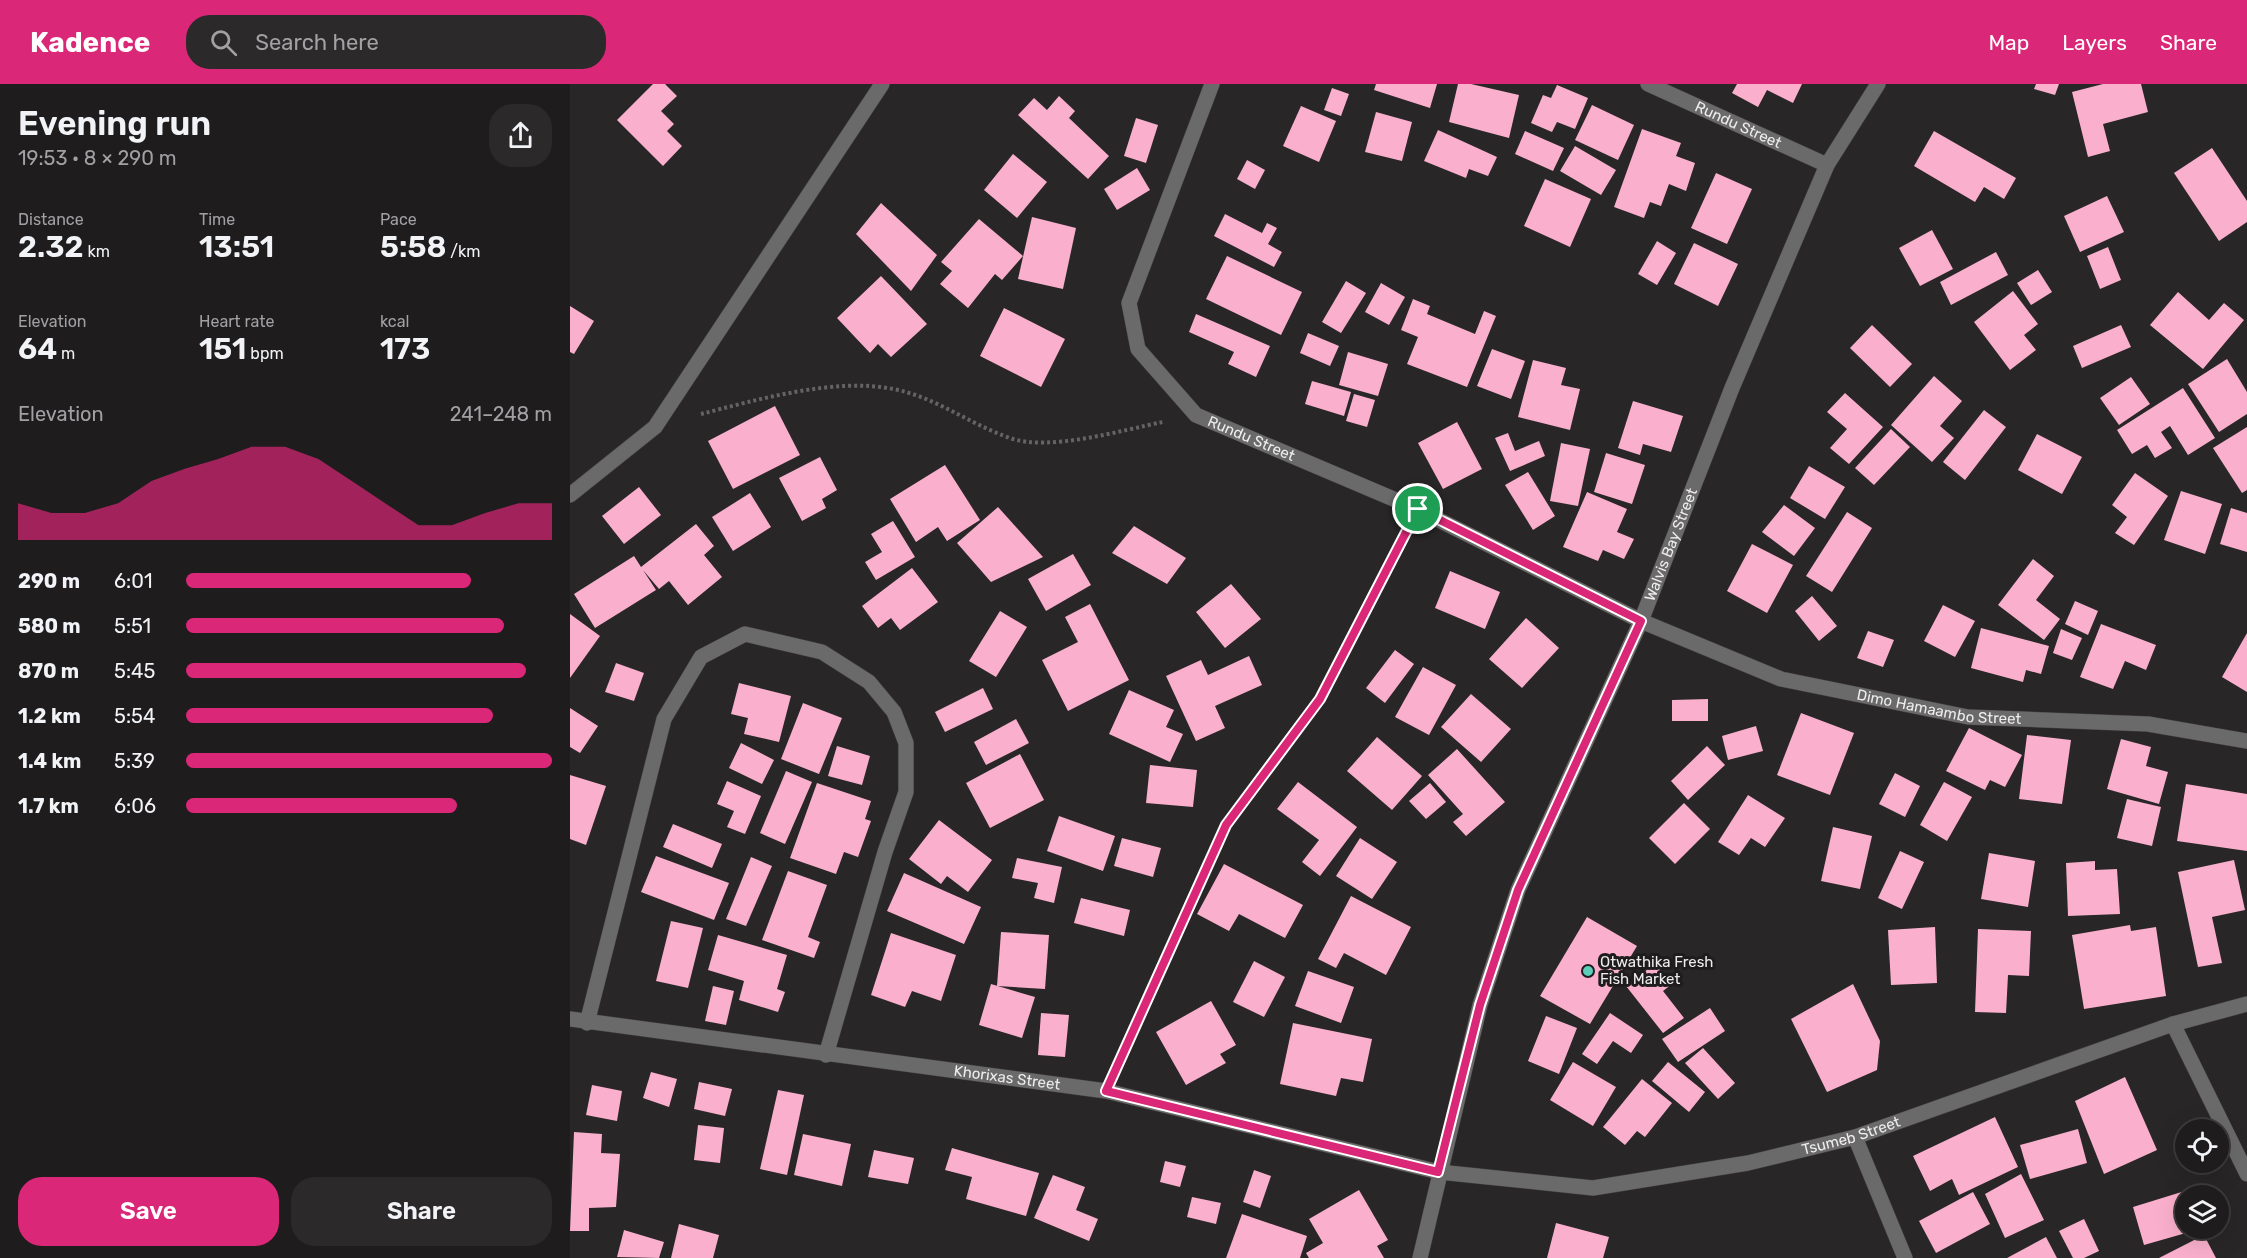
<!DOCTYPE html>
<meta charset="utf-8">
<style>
:root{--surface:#1e1c1d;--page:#2b292a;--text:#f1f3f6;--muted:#a1a1a4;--line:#3c3a3b;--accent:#db2777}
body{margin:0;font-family:Rubik,sans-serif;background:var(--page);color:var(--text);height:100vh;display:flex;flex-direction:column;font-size:22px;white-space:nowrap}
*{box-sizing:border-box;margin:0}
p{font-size:20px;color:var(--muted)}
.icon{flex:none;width:33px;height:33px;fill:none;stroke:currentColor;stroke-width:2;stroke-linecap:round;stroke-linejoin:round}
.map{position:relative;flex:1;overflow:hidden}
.side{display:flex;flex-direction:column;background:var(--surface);width:570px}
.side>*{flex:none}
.buttons{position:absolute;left:1605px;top:1035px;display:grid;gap:12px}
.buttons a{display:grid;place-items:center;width:54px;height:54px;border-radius:50%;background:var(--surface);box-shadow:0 6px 24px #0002,0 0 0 2px var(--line);font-size:30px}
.pin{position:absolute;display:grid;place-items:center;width:51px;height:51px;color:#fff;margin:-26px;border:3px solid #fff;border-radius:50%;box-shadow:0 2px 6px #0007}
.round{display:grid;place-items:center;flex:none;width:63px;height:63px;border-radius:24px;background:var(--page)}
.overview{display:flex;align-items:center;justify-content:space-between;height:102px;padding:0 18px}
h1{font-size:33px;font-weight:600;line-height:45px}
.metrics{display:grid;grid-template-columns:repeat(3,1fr);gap:9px;height:102px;padding:6px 18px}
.metrics div{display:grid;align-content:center}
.metrics b{font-size:30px;font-weight:600}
.metrics small{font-size:16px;font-weight:400}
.metrics p{font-size:16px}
.chart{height:168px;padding:12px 18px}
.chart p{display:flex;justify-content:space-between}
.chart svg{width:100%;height:108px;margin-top:6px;fill:var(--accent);opacity:.7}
.primary-button{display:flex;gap:12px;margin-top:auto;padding:12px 18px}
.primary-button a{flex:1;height:69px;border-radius:24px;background:var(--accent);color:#fff;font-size:24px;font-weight:600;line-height:69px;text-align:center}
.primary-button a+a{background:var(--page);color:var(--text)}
ul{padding:0 18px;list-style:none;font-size:20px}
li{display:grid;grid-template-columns:96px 72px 1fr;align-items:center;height:45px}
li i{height:15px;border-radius:8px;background:var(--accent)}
header{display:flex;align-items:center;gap:36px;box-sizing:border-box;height:84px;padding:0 30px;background:var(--accent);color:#fff}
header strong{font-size:28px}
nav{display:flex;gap:33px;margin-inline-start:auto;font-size:21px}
.search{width:420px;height:54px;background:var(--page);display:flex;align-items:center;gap:15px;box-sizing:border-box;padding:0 21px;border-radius:24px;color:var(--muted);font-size:22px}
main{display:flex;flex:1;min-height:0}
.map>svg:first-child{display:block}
</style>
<header>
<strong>Kadence</strong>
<div class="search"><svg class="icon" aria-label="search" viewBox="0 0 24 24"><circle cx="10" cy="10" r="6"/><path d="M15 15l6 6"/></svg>Search here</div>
<nav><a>Map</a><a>Layers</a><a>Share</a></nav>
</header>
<main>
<section class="side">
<div class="overview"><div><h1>Evening run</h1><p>19:53 · 8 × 290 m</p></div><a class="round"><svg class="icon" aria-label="share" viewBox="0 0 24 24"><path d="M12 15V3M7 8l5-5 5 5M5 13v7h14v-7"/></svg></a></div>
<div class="metrics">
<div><p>Distance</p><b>2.32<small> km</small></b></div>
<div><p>Time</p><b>13:51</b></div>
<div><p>Pace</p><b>5:58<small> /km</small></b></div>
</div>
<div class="metrics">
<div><p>Elevation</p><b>64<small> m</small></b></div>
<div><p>Heart rate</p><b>151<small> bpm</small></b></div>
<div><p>kcal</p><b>173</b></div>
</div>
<div class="chart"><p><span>Elevation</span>241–248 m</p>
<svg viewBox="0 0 160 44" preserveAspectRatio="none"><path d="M0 44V29L10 33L20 33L30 29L40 20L50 15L60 11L70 6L80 6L90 11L100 20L110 29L120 38L130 38L140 33L150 29L160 29V44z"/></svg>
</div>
<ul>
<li><b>290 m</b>6:01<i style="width:78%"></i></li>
<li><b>580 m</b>5:51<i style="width:87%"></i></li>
<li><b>870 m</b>5:45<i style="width:93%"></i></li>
<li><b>1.2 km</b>5:54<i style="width:84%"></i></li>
<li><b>1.4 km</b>5:39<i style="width:100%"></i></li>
<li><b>1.7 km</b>6:06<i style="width:74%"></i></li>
</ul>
<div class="primary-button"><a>Save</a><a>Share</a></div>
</section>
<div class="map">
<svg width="1677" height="1174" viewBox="0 0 1677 1174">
<rect width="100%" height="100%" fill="#282627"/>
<g fill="#fab0cc">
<polygon points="83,0 95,0 107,12 91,27 104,40 97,47 112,62 93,82 47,36"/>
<polygon points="806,0 867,0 860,24 804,6"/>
<polygon points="888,0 901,0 949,11 939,54 879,38"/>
<polygon points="1167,0 1232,0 1223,19 1197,6 1188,23 1162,9"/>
<polygon points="1466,0 1489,0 1485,11 1464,5"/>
<polygon points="1533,0 1571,0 1578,28 1533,40 1540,67 1518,73 1502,8"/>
<polygon points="987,1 1018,14 1005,45 987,38 982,48 961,39 973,11 981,14"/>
<polygon points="762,4 779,10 771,32 754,26"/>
<polygon points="489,12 505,27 499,34 539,72 518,95 448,31 464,14 477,26"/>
<polygon points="1022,21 1064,41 1048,76 1005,56"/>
<polygon points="731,22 766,37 749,78 713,62"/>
<polygon points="806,28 842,38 832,77 795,68"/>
<polygon points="566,34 588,41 576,79 554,72"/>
<polygon points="1072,45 1111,59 1106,72 1125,79 1116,107 1099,100 1091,122 1080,118 1074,134 1044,123"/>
<polygon points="868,46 927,73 918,92 899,85 896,94 854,77"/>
<polygon points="955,47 994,64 983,87 945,70"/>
<polygon points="1364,47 1446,94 1434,115 1414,103 1405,118 1344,82"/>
<polygon points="1005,62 1046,86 1031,111 990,87"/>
<polygon points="1642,64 1677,117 1677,138 1649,157 1604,89"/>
<polygon points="443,70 477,98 447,134 414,106"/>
<polygon points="677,76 695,86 685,105 667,95"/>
<polygon points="567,84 580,106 547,126 534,105"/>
<polygon points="1146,89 1182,105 1157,160 1121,144"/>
<polygon points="975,95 1021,115 1000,163 954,142"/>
<polygon points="1537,112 1554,148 1510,168 1494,132"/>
<polygon points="311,119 367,171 341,207 286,150"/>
<polygon points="655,130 692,149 697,139 707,144 698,160 712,168 704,183 644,152"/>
<polygon points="462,133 506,144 493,205 448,195"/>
<polygon points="409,135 453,172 432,196 425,190 398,224 370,200 382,187 371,178"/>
<polygon points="1362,146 1383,185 1350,202 1329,164"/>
<polygon points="1087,157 1106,169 1087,201 1068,190"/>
<polygon points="1124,159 1168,180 1148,222 1104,200"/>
<polygon points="1538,163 1551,196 1530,205 1517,172"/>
<polygon points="1426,168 1438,191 1381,221 1370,198"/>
<polygon points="657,172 732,208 711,251 636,215"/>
<polygon points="1468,186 1482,208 1461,221 1447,199"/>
<polygon points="311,192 357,240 321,273 308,260 300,269 267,234"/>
<polygon points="776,197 796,209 771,249 752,238"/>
<polygon points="811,199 835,213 819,241 795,228"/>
<polygon points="1443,207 1468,240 1454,251 1466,266 1440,286 1404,238"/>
<polygon points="1608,208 1639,236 1654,219 1674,236 1633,285 1580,241"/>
<polygon points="843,215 860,222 857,230 905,250 914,227 926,232 897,303 837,280 848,253 831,246"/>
<polygon points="0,222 24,237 4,270 0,268"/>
<polygon points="434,224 495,255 471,303 410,272"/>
<polygon points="626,230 700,262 686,293 658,280 664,268 619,248"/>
<polygon points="1302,241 1342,280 1320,303 1280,264"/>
<polygon points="1551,241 1561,263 1512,284 1503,262"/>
<polygon points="738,249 769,262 760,282 730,269"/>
<polygon points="922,265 955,277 941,315 907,302"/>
<polygon points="778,268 818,280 808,312 769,301"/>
<polygon points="1657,275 1677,308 1677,330 1649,348 1618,300"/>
<polygon points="963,276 996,284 991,301 1010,305 1000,346 948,333"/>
<polygon points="1364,292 1392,317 1370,342 1384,354 1362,378 1321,341"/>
<polygon points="1561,293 1580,320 1549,341 1530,314"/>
<polygon points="742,297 781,308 774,332 735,320"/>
<polygon points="1613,304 1645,354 1618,371 1600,342 1591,348 1602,364 1585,374 1577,361 1562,370 1547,346"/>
<polygon points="1275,309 1313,343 1279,380 1260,364 1277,345 1257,328"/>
<polygon points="784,310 805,316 797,343 776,337"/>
<polygon points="1063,317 1113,332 1101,368 1073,360 1070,371 1048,364"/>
<polygon points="205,322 230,371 163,405 138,357"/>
<polygon points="1414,326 1436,343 1395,396 1373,378"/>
<polygon points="887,338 912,385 873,405 848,359"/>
<polygon points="1677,343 1677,406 1672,409 1643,364"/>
<polygon points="1321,345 1340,363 1304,401 1285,384"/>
<polygon points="938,349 945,367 969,357 975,372 940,387 925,354"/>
<polygon points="1467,350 1512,373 1492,410 1448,386"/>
<polygon points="991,359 1020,365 1008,422 980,417"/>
<polygon points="1036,369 1075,381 1062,420 1024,408"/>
<polygon points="250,373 267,406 252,415 256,424 232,437 209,394"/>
<polygon points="375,381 410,436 377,457 368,443 346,458 320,415"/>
<polygon points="1239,382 1275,403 1255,435 1220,414"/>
<polygon points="958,388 985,432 963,446 935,401"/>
<polygon points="1565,389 1598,412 1564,461 1545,449 1557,433 1542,421"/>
<polygon points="69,403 91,431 54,460 32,432"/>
<polygon points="1611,407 1652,420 1635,470 1594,456"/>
<polygon points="1017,408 1057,425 1047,448 1064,455 1054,475 1033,466 1028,477 993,463"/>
<polygon points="180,409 201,443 163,467 142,433"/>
<polygon points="1214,421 1245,444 1224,472 1192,448"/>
<polygon points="428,423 473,473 421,498 387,459"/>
<polygon points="1661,424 1677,429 1677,468 1650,460"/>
<polygon points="1277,428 1302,444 1262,508 1236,492"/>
<polygon points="323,437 345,473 306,496 295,478 312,468 301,450"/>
<polygon points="126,440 144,462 134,471 152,493 118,521 99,497 89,505 73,486 86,506 25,544 4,510 64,472 71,483"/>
<polygon points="564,442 616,474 597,500 542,469"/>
<polygon points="1182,460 1223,481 1197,529 1157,507"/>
<polygon points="503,470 521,501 476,527 458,495"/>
<polygon points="1463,475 1484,492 1466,516 1490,535 1474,556 1428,521"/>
<polygon points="342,484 368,518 330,546 321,534 308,544 292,522"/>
<polygon points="880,487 930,508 915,545 865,524"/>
<polygon points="661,500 691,535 655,564 626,528"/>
<polygon points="1242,512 1267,542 1249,557 1225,527"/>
<polygon points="1505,517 1528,527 1518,551 1495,540"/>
<polygon points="520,520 559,596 498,627 472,576 508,558 495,533"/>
<polygon points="1373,521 1405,537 1385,573 1354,557"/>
<polygon points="430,527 457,543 426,593 399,577"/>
<polygon points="0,530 30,552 0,594"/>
<polygon points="956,534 989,564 952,604 919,575"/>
<polygon points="1531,540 1586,561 1576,586 1555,577 1543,605 1510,593"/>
<polygon points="1411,544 1479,562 1471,590 1456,586 1453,598 1401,584"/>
<polygon points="1491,545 1512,554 1502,576 1483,569"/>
<polygon points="1298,547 1324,556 1313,583 1287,574"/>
<polygon points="1677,549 1677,608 1652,593"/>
<polygon points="825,566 844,580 815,619 796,604"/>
<polygon points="679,572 692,601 645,622 655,644 626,657 596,592 631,576 638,591"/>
<polygon points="46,579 74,589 64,617 35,608"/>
<polygon points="853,583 886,601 859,651 825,633"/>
<polygon points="169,599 221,612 209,658 174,650 178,634 161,630"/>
<polygon points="413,604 423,625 375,648 365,628"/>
<polygon points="559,606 604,626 596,643 613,650 600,678 539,650"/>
<polygon points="901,610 941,645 911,678 871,643"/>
<polygon points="1138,615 1138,637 1102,637 1102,616"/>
<polygon points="233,619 272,634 249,690 211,675"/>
<polygon points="0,624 28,642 10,669 0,663"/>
<polygon points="1231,629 1284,649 1260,711 1207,691"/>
<polygon points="446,635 459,659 416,681 404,658"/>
<polygon points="1186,642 1193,667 1158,676 1152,652"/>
<polygon points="1399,644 1452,671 1435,703 1420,696 1415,706 1376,687"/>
<polygon points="1457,651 1501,656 1492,720 1449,715"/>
<polygon points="807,653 852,692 822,726 777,687"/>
<polygon points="1551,655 1581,663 1576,682 1598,688 1589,720 1537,705"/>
<polygon points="171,659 204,676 192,700 159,684"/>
<polygon points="267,662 300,672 292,701 258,692"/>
<polygon points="1137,662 1155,681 1118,716 1101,697"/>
<polygon points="887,665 935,718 896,752 883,738 893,730 858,691"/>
<polygon points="450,670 474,716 420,744 396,699"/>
<polygon points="580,681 627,686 623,723 576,719"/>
<polygon points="216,687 242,698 215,760 190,749"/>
<polygon points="1325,689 1350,702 1335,733 1309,720"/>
<polygon points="0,691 36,702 16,761 0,755"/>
<polygon points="157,697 191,712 175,750 157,743 164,727 147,720"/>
<polygon points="728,698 787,743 750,792 732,778 749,756 707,725"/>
<polygon points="1374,698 1402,713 1377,757 1350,741"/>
<polygon points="247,699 301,717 295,735 301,737 288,773 274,768 266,790 220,774"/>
<polygon points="860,699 876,718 856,735 839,717"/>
<polygon points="1616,700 1677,710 1677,767 1607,757"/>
<polygon points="1178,711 1215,734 1195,763 1181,754 1169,771 1148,758"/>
<polygon points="1557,715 1591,723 1582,762 1547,754"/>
<polygon points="1114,719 1140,745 1105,780 1079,754"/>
<polygon points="489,732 545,752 533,787 477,767"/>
<polygon points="369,736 422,776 398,808 377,792 371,800 339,775"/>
<polygon points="103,740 152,760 142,784 93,763"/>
<polygon points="1263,743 1302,752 1290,805 1251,797"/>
<polygon points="552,754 591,764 583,793 544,782"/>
<polygon points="790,754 827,778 802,815 766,792"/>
<polygon points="1330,767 1354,778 1332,825 1308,814"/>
<polygon points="1419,769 1465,777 1458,823 1411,815"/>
<polygon points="86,772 159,799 144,836 71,808"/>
<polygon points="181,773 202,782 176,842 156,835"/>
<polygon points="447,774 492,783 484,819 464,814 468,799 442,794"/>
<polygon points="1664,776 1675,826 1642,833 1652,879 1628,883 1608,788"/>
<polygon points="1525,777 1525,786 1547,785 1550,830 1498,832 1496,779"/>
<polygon points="654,780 733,821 715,854 669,830 659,847 627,830"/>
<polygon points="218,787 257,801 238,853 250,858 244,874 192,856"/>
<polygon points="334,789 411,823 394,860 317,827"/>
<polygon points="781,812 841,843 816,891 774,869 766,884 748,875"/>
<polygon points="511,814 560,826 554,852 504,839"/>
<polygon points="1017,833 1067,862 1020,940 970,912"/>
<polygon points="101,837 133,844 118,904 86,897"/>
<polygon points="1560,841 1561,847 1586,843 1596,912 1514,925 1502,851"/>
<polygon points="1365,843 1367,899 1321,901 1318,846"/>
<polygon points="1408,845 1461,847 1459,892 1438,891 1436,929 1405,928"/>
<polygon points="431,848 479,851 475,905 427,902"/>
<polygon points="321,849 386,871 371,917 342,907 335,923 301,911"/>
<polygon points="148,851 217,871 207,905 215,908 208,928 169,916 174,897 138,886"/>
<polygon points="684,877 715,893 694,933 663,918"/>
<polygon points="1086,879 1102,900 1093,907 1114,934 1093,949 1056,902"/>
<polygon points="738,887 784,903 771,939 725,922"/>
<polygon points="421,900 465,913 452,954 409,941"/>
<polygon points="1283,900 1310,957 1307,986 1257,1008 1221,935"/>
<polygon points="143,902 164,907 156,941 135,937"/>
<polygon points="641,917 666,961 650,970 656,979 616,1001 586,948"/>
<polygon points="1140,924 1155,947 1108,978 1092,955"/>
<polygon points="471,929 499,931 495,973 468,971"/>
<polygon points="1040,929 1073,951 1061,969 1043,957 1027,980 1012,970"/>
<polygon points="976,932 1007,944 989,990 958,977"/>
<polygon points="723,939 802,955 793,998 771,994 766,1012 710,1000"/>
<polygon points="1133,964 1165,999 1148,1015 1115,979"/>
<polygon points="1003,978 1046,1003 1023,1042 980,1016"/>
<polygon points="1098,978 1135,1008 1119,1028 1082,997"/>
<polygon points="81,988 107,995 99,1023 73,1014"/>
<polygon points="1555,993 1587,1066 1534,1090 1505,1017"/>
<polygon points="1072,995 1102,1019 1075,1053 1067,1047 1055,1061 1033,1043"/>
<polygon points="129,998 162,1005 155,1032 124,1025"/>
<polygon points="22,1001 52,1007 47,1037 16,1031"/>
<polygon points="208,1006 234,1011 217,1091 190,1085"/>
<polygon points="1425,1033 1448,1083 1389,1111 1382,1095 1360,1107 1343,1072"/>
<polygon points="128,1041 154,1044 150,1079 124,1076"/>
<polygon points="1508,1045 1517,1079 1460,1095 1450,1061"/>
<polygon points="4,1048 32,1050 31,1069 50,1070 46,1123 19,1124 19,1147 0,1147"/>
<polygon points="233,1050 281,1060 272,1102 224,1091"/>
<polygon points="382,1064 469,1089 456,1132 396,1115 402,1093 375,1086"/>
<polygon points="304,1066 344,1074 338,1100 298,1093"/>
<polygon points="595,1077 616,1082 610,1103 590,1098"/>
<polygon points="684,1086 701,1092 690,1124 673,1118"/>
<polygon points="1451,1090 1474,1136 1435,1154 1415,1110"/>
<polygon points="483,1091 515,1103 506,1126 528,1135 519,1157 464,1134"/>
<polygon points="789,1106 818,1156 807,1162 814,1174 739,1174 736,1169 753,1159 739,1135"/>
<polygon points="1618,1106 1620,1112 1616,1112 1616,1144 1630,1145 1574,1161 1563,1123"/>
<polygon points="1403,1108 1420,1140 1366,1169 1349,1137"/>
<polygon points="622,1113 651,1119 646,1140 617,1133"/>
<polygon points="672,1130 737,1152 730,1174 656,1174"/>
<polygon points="1514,1135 1529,1167 1514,1174 1503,1174 1489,1147"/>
<polygon points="986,1139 1039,1153 1033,1174 977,1174"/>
<polygon points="109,1140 149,1151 143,1174 101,1174"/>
<polygon points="54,1146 94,1158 89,1174 47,1173"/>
<polygon points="1634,1151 1646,1174 1589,1174"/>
<polygon points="1476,1153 1487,1174 1437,1174"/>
</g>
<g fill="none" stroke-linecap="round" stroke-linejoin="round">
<g stroke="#444243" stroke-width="16">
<g id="minor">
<path id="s1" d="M642,0L559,219L568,265L626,331L847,425L1071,537L1211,595L1398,633L1578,640L1677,657"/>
<path id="s2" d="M1078,0L1257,81"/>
<polyline points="0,411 85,343 312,0"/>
<path id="s3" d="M0,935L536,1007L869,1088L1023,1104L1178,1079L1285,1053L1603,940L1677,920"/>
<polyline points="17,939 94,635 131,573 175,550 252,568 299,598 324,628 336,659 336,708 315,768 256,971"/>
<polyline points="1603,940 1677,1090"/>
<polyline points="1285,1053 1335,1174"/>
<path id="s4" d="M850,1174L910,921L948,806L1071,537L1162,304L1257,81L1308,0"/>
</g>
</g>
<g stroke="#656364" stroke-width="4" stroke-dasharray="3 3" stroke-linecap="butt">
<path d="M131,330C186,316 266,293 323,305C366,313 399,340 440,354C479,368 552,346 593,338"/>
<polyline points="549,979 656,741 750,615 833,452"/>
</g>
<use href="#minor" stroke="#6b6a6b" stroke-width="15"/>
</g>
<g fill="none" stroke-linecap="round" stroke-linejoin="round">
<g stroke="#fff" stroke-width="12">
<polygon id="route" points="848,425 1071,537 948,806 910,921 868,1088 536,1007 656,741 750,615"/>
</g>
<use href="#route" stroke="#db2777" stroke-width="8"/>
</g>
<circle fill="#5cceba" stroke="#1f1c1d" stroke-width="2" cx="1018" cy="887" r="6"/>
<g text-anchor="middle" stroke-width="6" stroke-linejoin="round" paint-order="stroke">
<g font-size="15" fill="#eeeced" stroke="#1f1c1d">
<text dy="5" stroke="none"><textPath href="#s2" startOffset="99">Rundu Street</textPath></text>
<text dy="5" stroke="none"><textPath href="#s1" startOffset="429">Rundu Street</textPath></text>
<text dy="5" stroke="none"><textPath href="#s4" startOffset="759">Walvis Bay Street</textPath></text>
<text dy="5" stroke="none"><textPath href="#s1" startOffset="1172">Dimo Hamaambo Street</textPath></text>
<text dy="5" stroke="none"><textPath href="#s3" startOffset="441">Khorixas Street</textPath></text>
<text dy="5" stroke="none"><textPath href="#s3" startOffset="1302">Tsumeb Street</textPath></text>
</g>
<g font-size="15" fill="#eeeced" stroke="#1f1c1d" text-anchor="start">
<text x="1030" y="883">Otwathika Fresh<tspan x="1030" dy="17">Fish Market</tspan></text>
</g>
</g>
</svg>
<div class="buttons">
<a><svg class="icon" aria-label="locate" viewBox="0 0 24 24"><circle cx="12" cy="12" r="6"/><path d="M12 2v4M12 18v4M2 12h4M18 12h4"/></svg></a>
<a><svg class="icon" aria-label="layers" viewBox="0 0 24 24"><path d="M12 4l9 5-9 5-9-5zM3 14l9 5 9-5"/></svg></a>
</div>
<div class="pin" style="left:848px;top:425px;background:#1e9e55"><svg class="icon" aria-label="arrive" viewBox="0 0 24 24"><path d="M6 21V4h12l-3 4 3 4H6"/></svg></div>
</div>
</main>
